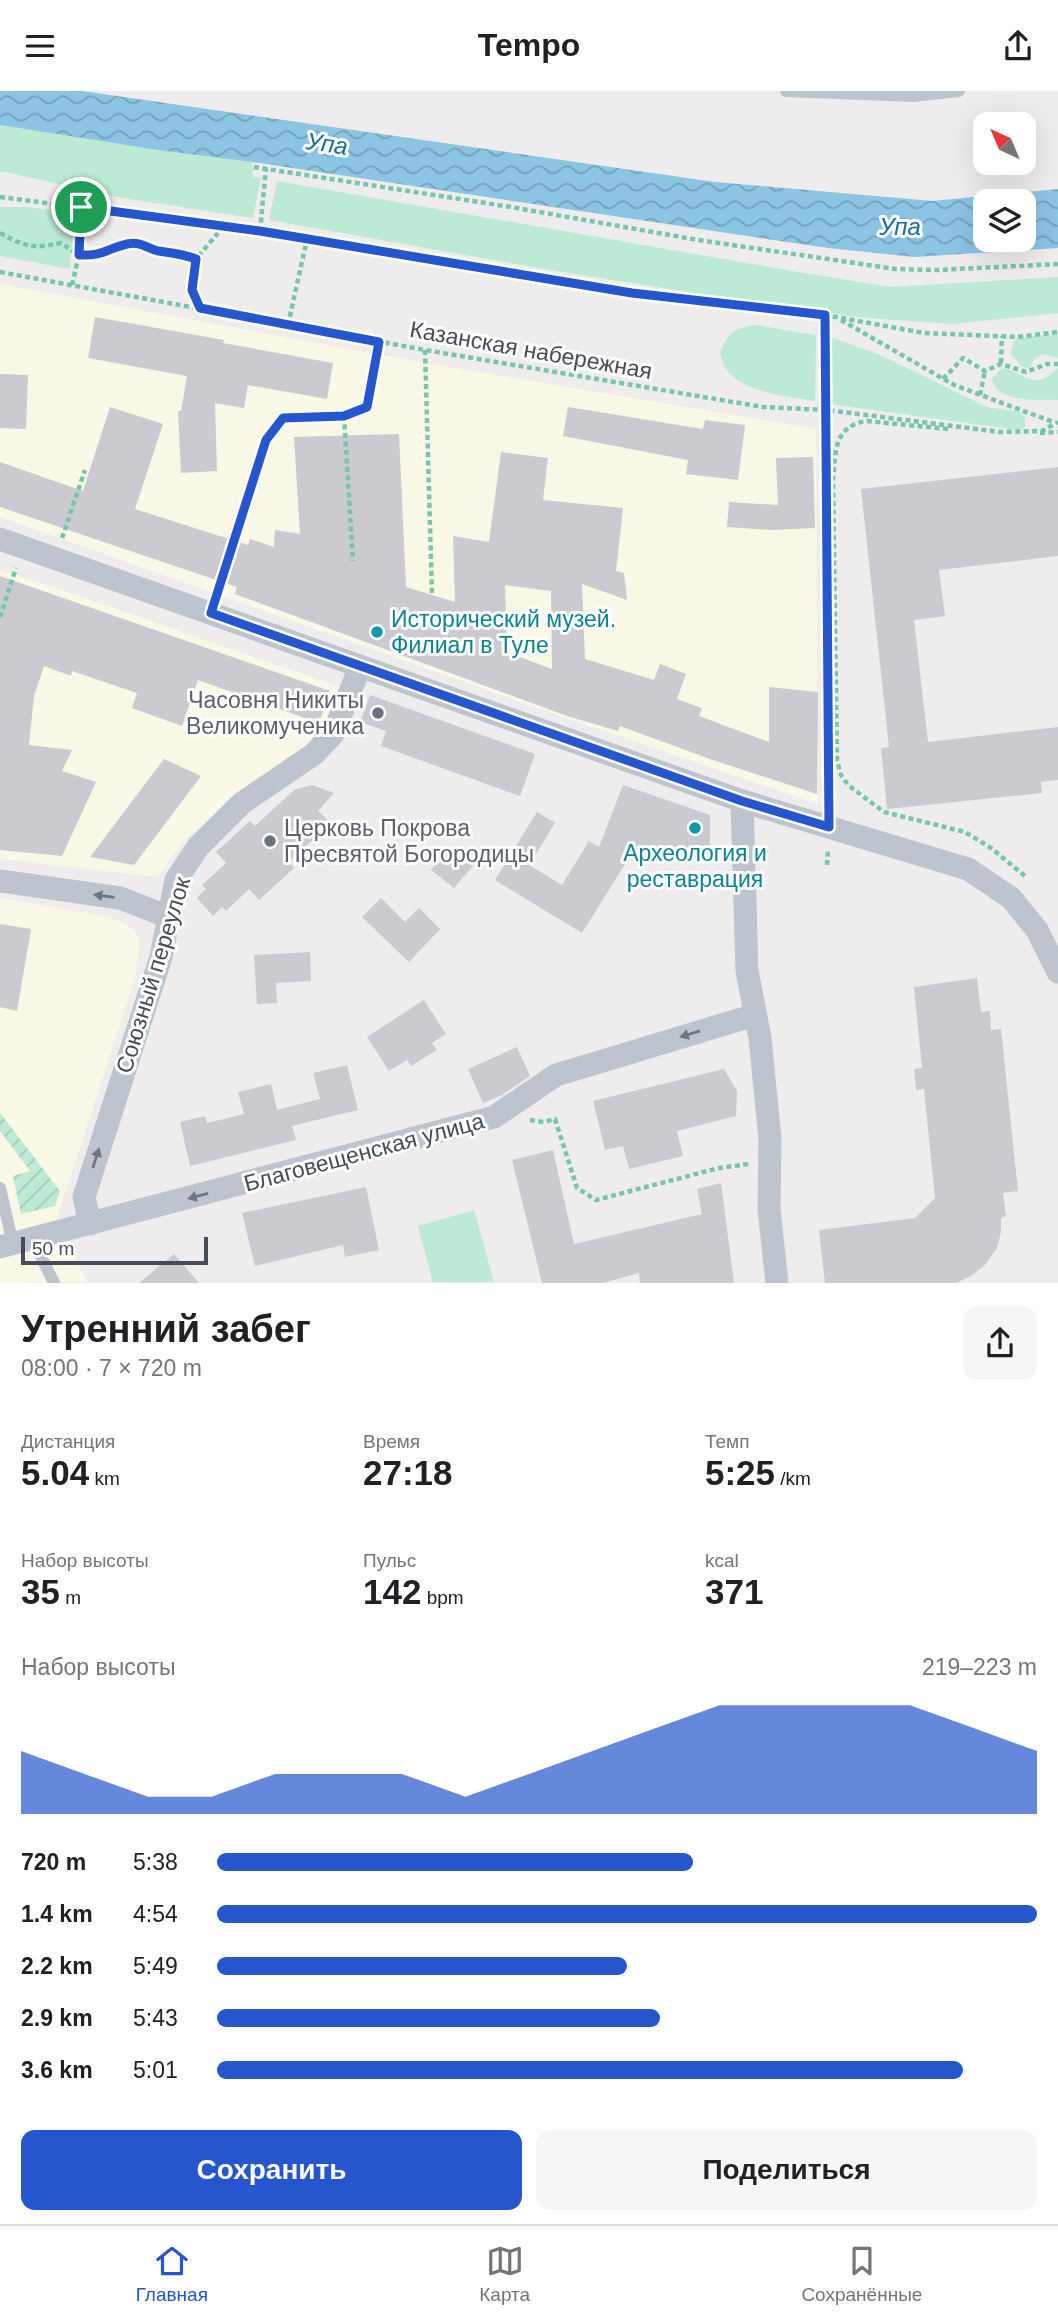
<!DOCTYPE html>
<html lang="ru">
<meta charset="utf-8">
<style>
:root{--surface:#fff;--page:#f6f6f6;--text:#202124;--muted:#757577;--line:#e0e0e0;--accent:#2656ce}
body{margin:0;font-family:Helvetica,sans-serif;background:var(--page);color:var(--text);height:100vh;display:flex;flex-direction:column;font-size:26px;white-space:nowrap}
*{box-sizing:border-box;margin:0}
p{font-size:23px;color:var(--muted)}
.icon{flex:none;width:38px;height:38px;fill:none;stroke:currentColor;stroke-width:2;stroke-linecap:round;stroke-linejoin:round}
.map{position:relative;height:1192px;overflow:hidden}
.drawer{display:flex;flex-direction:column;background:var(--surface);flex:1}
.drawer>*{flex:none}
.needle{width:46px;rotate:316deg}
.controls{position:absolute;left:973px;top:21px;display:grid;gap:14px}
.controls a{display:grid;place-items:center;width:63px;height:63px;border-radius:14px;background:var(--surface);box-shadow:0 7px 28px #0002;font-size:35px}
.scale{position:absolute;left:21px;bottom:18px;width:187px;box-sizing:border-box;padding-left:7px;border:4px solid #464c57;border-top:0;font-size:19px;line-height:24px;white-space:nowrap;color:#464c57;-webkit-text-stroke:5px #fff;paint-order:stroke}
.pin{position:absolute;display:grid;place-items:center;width:60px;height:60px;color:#fff;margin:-30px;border:4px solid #fff;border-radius:50%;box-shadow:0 2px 7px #0007}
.round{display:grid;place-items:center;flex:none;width:74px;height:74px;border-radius:14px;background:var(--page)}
.overview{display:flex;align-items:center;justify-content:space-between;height:119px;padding:0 21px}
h1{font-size:38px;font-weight:700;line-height:52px}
.metrics{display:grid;grid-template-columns:repeat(3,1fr);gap:10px;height:119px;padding:7px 21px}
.metrics div{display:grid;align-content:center}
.metrics b{font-size:35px;font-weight:700}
.metrics small{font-size:19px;font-weight:400}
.metrics p{font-size:19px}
.chart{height:196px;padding:14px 21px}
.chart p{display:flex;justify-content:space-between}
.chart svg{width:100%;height:126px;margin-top:7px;fill:var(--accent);opacity:.7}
.primary-button{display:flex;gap:14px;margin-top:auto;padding:14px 21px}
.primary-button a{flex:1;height:80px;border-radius:14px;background:var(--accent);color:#fff;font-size:28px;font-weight:700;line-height:80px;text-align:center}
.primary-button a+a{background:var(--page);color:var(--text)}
ul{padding:0 21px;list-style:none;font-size:23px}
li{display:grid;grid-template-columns:112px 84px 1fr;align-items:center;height:52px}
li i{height:18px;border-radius:9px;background:var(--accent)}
header{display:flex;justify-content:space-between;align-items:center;height:91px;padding:0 21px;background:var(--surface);font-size:32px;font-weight:700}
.tabs{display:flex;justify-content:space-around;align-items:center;height:98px;border-top:2px solid var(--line);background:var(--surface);font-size:19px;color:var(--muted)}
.tabs a{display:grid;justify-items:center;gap:4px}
.tabs .selected{color:var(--accent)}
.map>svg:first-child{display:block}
</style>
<header><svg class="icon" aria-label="menu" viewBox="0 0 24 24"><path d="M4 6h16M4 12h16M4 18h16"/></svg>Tempo<svg class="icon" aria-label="share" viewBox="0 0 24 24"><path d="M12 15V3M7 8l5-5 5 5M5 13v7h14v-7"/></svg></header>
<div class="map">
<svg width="1058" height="1192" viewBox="0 0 1058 1192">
<defs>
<pattern id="garden-furrows" width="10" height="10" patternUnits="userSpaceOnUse" patternTransform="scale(1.75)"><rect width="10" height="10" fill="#bcead5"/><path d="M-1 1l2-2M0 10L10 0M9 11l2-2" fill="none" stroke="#a3cab9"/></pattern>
<pattern id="water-waves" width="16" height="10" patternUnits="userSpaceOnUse" patternTransform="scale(1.75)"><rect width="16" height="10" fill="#8cc4e4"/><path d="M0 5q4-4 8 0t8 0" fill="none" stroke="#74a1bc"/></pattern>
</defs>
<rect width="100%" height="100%" fill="#eeecec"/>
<g fill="#f9f7e5">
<polygon points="0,193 414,270 816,338 818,713 563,626 0,426"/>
<polygon points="0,479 65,500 343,597 327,631 289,673 232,709 183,751 158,786 0,768"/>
<polygon points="0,807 110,826 132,837 140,849 135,887 56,1130 87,1191 0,1192"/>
</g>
<g fill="#bcead5">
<polygon points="0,34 158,59 252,71 253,86 261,87 253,127 110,105 6,81 0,81"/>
<polygon points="277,90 792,180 890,196 1058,186 1058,222 953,233 865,227 744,210 544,178 269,129"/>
<polygon points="26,116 75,122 70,178 0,165 0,116"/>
<path d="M756,234L816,244L815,310C787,305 744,303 725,277C723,273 721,266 720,261C730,241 733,237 756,234Z"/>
<polygon points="1058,243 1058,267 1042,263 1033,270 1029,277 1022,276 1011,263 1013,252 1017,247"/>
<polygon points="830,246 878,263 987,316 1020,321 1025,326 1025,336 1017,339 830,313"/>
<path d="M1004,277C1029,285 1034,300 1058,277V309C1038,308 997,313 992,288L1000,279Z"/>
<polygon points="474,1119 494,1191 433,1191 418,1135"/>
</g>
<polygon fill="url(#garden-furrows)" points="0,1022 60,1100 55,1115 21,1123 13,1085 30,1080 0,1040"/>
<path fill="url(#water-waves)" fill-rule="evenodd" d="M0,0H82L715,91L932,110L1058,98V157L914,166L828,157L252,71L158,59L0,34ZM985,110H1024V149H985Z"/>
<g fill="#cacad0" fill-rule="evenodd">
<polygon points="95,226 224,249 223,252 333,272 327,308 248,294 244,317 215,312 217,380 181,382 178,320 181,320 187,285 88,267"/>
<polygon points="0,283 28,284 26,338 0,337"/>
<path d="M110,316L163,333L135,418L248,454L250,448L274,456L275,439L300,443L294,346L399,343L406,496L455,511L453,445L489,451L501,361L548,367L543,409L623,417L616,480L624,482L627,509L582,493L585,568L654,589L660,573L686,583L677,608L702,617L699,625L769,651V596L818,601L817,703L710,668L620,635L618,640L567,625L235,503L237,496L0,416V371L83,400ZM505,494L551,500L552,578L507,561Z"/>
<polygon points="568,316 703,338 705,329 745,334 738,389 686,383 688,369 563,345"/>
<polygon points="813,366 815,437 772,439 727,436 729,411 778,414 776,367"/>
<polygon points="1058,376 1058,465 939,479 945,525 914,529 928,651 1058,636 1058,689 1041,691 1042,702 887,718 881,657 889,656 861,398"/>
<polygon points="0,485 330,600 319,632 198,589 182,635 132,617 137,602 72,580 71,585 44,575 34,605 29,654 72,659 62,680 96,691 62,765 0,759"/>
<polygon points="370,604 535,663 520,705 381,655 386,640 360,631"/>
<polygon points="164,668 201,685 134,774 90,766"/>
<polygon points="312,694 334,702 318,720 331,732 289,771 294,777 259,809 249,798 226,820 222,816 213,825 197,807 206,798 202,794 226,772 216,761 250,730 255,735 294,699"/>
<polygon points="623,694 710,724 710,772 630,765 582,842 495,789 537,721 555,732 529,774 562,794 589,750 599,756"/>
<polygon points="449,756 473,775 454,797 431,779"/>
<polygon points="381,807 405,831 419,817 440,838 409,871 362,826"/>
<polygon points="0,833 31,838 17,920 0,916"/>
<polygon points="310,861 311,890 276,892 277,912 257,913 254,864"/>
<polygon points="977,887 981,921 990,920 991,939 1001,938 1018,1100 1003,1102 1006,1125 1001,1127 1001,1141 997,1157 985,1174 971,1185 956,1192 825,1192 819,1139 915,1127 935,1107 924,998 916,999 914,978 922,977 914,896"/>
<polygon points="424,909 446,943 432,952 437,959 411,975 407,969 389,980 367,946"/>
<polygon points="517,956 530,985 502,1004 483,1012 468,978"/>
<polygon points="347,974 358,1019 292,1035 296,1049 190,1075 180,1031 205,1025 207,1032 244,1023 238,1001 271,993 277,1019 320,1008 313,982"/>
<polygon points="724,978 737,1000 736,1025 677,1040 683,1065 629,1078 623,1055 605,1059 593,1010"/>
<polygon points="553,1059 574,1153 702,1123 697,1098 721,1092 734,1192 640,1192 639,1182 603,1192 542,1192 512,1069"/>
<polygon points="366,1096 379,1159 345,1166 343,1154 255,1175 242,1122"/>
<polygon points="174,1163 199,1192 139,1192"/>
</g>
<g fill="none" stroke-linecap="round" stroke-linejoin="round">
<g stroke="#77c5ab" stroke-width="4.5" stroke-dasharray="5 3.5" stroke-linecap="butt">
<polyline points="254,76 511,116 698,149 896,178 937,179 1058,173"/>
<polyline points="0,106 260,140 632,202 825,224 924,242 1018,246 1058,241"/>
<polyline points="260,140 266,77"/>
<path d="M0,142C26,156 33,158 61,152L79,164L98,165L126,153L140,151L156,159L179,161L196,168L223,136"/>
<polyline points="196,168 192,199 200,217"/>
<polyline points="0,181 425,259 763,316 827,319 1000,341 1042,340 1058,331"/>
<polyline points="72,194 79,164 81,116"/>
<polyline points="825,224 827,319 829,714"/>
<polyline points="841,229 954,294 1053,331"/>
<polyline points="288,234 307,148"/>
<polyline points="425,259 432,504"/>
<polyline points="1001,272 1002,245"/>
<polyline points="943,288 963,267 985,280 1001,273 1026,281 1047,273 1058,273"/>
<polyline points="980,304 985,280"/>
<polyline points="344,325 353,470"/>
<path d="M948,338L867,330C833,335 836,361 833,389L837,670L841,684L848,694L884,721L965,741L991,757L1026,786"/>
<polyline points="1040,342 1058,341"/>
<polyline points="62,447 85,379"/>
<polyline points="217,502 266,349 283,327 344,325 367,316 379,251"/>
<polyline points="0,526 16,477"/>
<polyline points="827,774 828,758"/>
<polyline points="530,1029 544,1031 555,1028 577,1097 596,1109 719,1077 749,1073"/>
</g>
<g stroke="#bec4cd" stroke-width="12">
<polyline points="786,0 913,5 959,0"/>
<polyline points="0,1097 13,1153"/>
<polyline points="33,1149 54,1192"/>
</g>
<g stroke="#bec4cd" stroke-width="23">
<polyline points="0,448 742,710 968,778 1011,807 1037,839 1058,881"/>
<polyline points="742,710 747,880 760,947 770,1048 769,1118 777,1192"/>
<polyline points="0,790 120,807 169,826"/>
<polyline points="90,1133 84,1106 161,866 176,789 198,756 242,712 314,663 333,643 360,576"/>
<polyline points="0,1156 494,1026 556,984 755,924"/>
</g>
</g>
<defs><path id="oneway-solid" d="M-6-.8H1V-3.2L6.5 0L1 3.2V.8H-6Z" transform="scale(1.75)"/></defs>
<g fill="#707680">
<use href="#oneway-solid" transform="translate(104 805) rotate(-172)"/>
<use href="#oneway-solid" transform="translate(690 943) rotate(163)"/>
<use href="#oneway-solid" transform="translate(96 1067) rotate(-72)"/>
<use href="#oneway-solid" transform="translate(198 1105) rotate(165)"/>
</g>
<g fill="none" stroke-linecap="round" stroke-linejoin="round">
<g stroke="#fff" stroke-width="14">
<path id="route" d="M81,116L260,140L632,202L825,224L829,736L742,710L211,522L266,349L283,327L344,325L367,316L379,251L200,217L192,199L196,168C183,163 172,162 158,160C146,157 141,150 127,153C106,158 104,165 79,164Z"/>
</g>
<use href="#route" stroke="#2656ce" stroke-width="9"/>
</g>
<g fill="#0f9aa8" stroke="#fff" stroke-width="2.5">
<circle cx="377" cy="541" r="7"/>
<circle cx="695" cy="737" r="7"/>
</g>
<g fill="#6b7280" stroke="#fff" stroke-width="2.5">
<circle cx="378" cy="622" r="7"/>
<circle cx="270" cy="750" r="7"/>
</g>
<g text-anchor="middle" stroke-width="6" stroke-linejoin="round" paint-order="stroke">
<g font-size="23" fill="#464c57" stroke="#fff">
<text transform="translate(531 259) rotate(10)" y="8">Казанская набережная</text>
<text transform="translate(153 884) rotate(-73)" y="8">Союзный переулок</text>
<text transform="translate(364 1061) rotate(-15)" y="8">Благовещенская улица</text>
</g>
<g font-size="23" fill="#0d838f" stroke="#fff" text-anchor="start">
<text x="391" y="536">Исторический музей.<tspan x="391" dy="26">Филиал в Туле</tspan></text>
<text x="695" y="770" text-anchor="middle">Археология и<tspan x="695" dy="26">реставрация</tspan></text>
</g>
<g font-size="23" fill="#5b616d" stroke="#fff" text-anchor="end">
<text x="364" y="617">Часовня Никиты<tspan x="364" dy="26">Великомученика</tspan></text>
<text x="284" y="745" text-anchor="start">Церковь Покрова<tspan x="284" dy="26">Пресвятой Богородицы</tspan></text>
</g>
<g font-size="24" font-style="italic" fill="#176a99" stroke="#fff">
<text transform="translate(327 53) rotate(8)" y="8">Упа</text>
<text x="900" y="144">Упа</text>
</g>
</g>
</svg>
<div class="controls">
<a><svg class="needle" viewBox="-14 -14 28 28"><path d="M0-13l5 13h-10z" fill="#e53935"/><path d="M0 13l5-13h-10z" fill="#757577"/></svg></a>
<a><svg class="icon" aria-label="layers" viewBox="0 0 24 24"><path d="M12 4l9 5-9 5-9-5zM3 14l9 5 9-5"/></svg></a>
</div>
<div class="scale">50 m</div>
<div class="pin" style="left:81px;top:116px;background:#1e9e55"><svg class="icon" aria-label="arrive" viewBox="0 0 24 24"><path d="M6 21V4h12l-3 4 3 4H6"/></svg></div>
</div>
<section class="drawer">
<div class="overview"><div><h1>Утренний забег</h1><p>08:00 · 7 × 720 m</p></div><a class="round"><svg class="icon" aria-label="share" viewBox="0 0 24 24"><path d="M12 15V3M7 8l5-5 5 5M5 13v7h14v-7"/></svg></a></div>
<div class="metrics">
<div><p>Дистанция</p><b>5.04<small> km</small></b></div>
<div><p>Время</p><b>27:18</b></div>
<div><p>Темп</p><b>5:25<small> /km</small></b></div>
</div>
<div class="metrics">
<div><p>Набор высоты</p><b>35<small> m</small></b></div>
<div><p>Пульс</p><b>142<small> bpm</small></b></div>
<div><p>kcal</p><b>371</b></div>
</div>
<div class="chart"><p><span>Набор высоты</span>219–223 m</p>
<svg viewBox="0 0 160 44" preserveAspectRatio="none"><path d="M0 44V22L10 30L20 38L30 38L40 30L50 30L60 30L70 38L80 30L90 22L100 14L110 6L120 6L130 6L140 6L150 14L160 22V44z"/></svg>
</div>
<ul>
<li><b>720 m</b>5:38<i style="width:58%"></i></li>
<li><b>1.4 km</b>4:54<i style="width:100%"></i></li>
<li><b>2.2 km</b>5:49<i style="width:50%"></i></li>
<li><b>2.9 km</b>5:43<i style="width:54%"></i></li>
<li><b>3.6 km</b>5:01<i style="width:91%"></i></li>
</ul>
<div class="primary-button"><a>Сохранить</a><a>Поделиться</a></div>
</section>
<nav class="tabs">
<a class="selected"><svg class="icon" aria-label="home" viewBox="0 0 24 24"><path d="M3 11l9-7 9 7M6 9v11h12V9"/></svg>Главная</a>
<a><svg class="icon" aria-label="map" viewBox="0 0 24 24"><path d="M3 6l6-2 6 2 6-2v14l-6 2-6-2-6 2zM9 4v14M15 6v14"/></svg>Карта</a>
<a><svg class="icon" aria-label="saved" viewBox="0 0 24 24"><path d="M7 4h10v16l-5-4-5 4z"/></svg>Сохранённые</a>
</nav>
